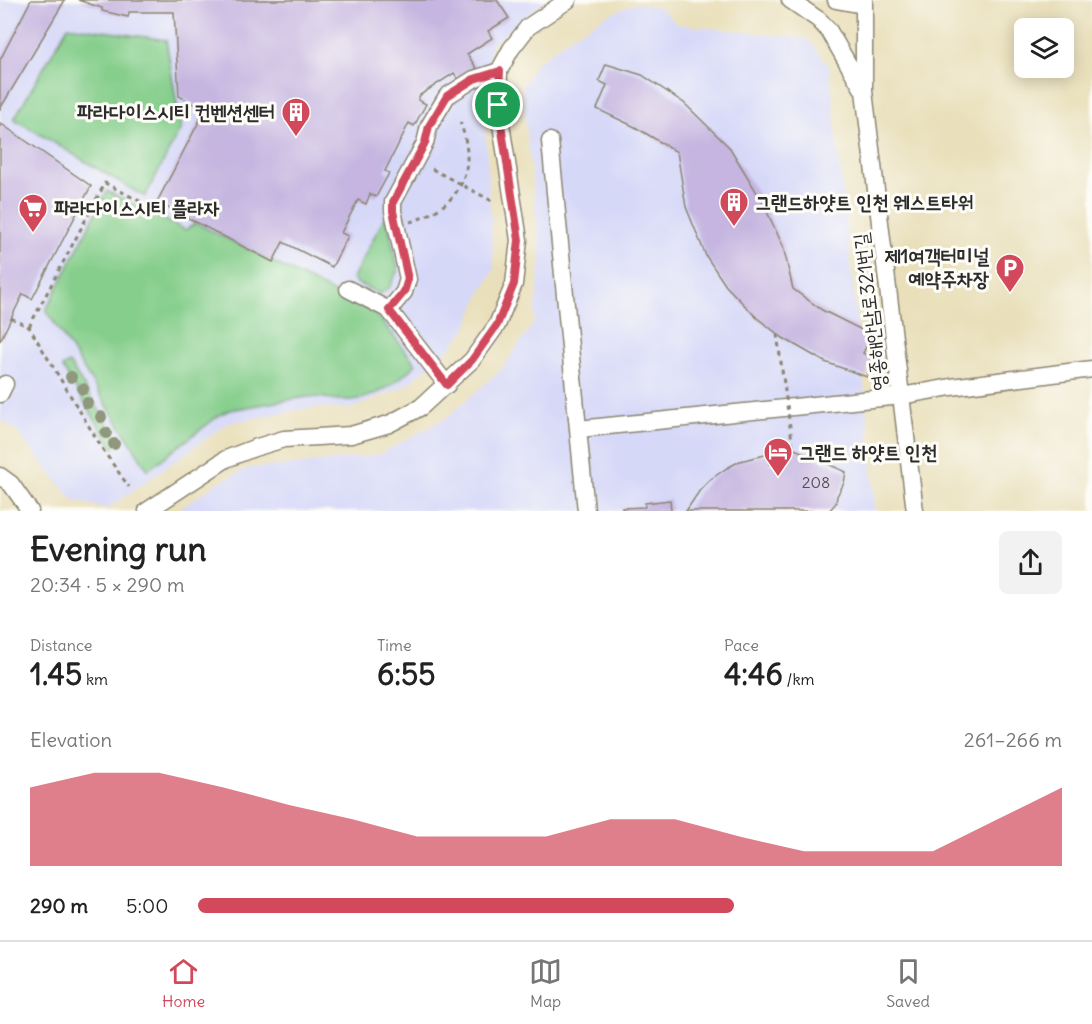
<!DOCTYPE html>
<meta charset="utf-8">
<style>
:root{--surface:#fff;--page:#f2f2f2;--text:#222;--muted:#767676;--line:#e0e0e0;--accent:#d1495b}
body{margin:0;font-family:Delius,"Poor Story",sans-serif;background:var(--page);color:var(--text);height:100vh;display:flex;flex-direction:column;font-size:22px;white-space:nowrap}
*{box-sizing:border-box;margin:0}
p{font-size:20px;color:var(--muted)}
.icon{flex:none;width:33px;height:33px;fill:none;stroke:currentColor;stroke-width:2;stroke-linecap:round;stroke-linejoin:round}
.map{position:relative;height:511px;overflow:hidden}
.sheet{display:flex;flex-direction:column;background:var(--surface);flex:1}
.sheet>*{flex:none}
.buttons{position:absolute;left:1014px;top:18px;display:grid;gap:12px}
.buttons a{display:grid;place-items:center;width:60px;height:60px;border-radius:9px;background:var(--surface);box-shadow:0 3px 15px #0003;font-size:30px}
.pin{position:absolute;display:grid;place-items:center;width:51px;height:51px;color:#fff;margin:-26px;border:3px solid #fff;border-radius:50%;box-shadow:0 2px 6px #0007}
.round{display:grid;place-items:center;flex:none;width:63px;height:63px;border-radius:9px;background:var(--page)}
.summary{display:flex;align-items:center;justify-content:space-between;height:102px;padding:0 30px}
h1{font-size:33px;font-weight:700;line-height:45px}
.stats{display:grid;grid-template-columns:repeat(3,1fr);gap:9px;height:102px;padding:6px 30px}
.stats div{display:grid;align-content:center}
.stats b{font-size:30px;font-weight:700}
.stats small{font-size:16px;font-weight:400}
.stats p{font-size:16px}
.chart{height:168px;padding:12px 30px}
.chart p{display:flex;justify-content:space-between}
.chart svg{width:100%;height:108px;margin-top:6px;fill:var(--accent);opacity:.7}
ul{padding:0 30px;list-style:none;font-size:20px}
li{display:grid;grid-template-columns:96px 72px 1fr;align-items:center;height:45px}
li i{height:15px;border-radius:8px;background:var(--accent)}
.tabs{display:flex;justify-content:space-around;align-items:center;height:84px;border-top:2px solid var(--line);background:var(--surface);font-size:16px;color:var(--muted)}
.tabs a{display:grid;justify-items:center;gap:3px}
.tabs .current{color:var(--accent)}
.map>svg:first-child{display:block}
</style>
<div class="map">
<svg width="1092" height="511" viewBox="0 0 1092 511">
<rect width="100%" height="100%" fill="#fdfcf7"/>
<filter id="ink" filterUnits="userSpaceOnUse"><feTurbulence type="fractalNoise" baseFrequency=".0167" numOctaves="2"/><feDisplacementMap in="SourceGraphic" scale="12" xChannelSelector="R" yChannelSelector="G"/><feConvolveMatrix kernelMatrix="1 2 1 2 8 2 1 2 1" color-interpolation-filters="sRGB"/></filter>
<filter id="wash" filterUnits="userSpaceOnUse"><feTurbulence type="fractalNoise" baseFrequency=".008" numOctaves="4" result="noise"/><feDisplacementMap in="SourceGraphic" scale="24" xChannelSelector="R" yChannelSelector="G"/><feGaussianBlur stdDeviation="1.35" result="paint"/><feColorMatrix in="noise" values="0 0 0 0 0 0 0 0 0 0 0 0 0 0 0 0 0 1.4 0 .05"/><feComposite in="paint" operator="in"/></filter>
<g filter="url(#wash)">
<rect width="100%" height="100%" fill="#e9dfba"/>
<g fill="#d6d8f8">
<polygon points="0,0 546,0 491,45 484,109 494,270 480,294 465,331 445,353 405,386 351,409 314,407 228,423 107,509 73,500 14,428 0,420"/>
<polygon points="636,3 661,8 676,24 808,39 829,66 868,422 875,511 177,511 217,483 248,468 292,465 378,455 446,418 501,370 534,323 541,259 522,87 535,64 572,36 607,15"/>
</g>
<g fill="#85ce8b" stroke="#587c5b" stroke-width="1.5">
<polygon points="68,26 166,40 181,128 145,197 14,119"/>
<path d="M107,191L185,230L196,223L370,311L381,320L416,364C398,382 372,402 344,400C332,400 320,396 308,397C282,400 256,406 230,410L221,414L148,470L46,310Z"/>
<polygon points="384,218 387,219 398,270 389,288 380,294 356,283 353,278"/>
<polygon points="69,363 120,443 113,448 62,367"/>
</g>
<g id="blocks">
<g fill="#c5b5e0">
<polygon points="31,0 65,0 0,109 0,60"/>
<polygon points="78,0 497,0 509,18 488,31 492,38 467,54 477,69 459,80 454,73 420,95 418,100 426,104 414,126 409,123 385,171 389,173 376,197 370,194 366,204 358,200 341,233 348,236 332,267 283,242 273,262 157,202 205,110 179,96 174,12 129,12 128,17 102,11 102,8"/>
<polygon points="606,64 642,75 684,103 730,148 762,201 783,246 793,289 822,310 872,335 863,353 871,358 867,377 825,362 783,338 757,318 726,286 706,256 686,207 677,152 635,127 597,109 607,85 599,81"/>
<polygon points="0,123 91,186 32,299 23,294 0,341"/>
<polygon points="786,445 846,472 844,483 837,496 836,503 829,511 686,511 700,490 711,479 727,468 740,461 769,454 770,464 777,464"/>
<polygon points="670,500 671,511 622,511 622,508 645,507 645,503"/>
</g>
</g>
</g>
<g filter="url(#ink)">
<use href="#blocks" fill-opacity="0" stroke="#8a8572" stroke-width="1.5"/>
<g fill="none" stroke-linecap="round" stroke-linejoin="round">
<g stroke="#8a8572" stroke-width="19">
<g id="minor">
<polyline points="790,0 819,20 829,31 862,88"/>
<polyline points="836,0 863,5"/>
<polyline points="864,0 864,91 915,511"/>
<polyline points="550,141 586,511"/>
<polyline points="348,289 389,310"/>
<polyline points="447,385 389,310 404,292 408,279 393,211 393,202 425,143 429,126 447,96 474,79 499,71"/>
<polyline points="0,394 5,384"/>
<polyline points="579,429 901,396 951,387 1092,369"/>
<polyline points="0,476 11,484 30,511"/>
<polyline points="147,511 226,459 254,448 284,439 351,435 389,424 421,407 472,360 497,325 514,284 519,240 498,105 499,71 511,49 528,27 568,0"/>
</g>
</g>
<g stroke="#8a8572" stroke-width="3" stroke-dasharray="4.5 4.5" stroke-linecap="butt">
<polyline points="432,169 492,201"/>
<path d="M410,222C459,207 479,172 460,122"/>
<polyline points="11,318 29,327 105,453 129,487"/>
<polyline points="29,327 105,183 149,206"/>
</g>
<use href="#minor" stroke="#fff" stroke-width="16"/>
<polyline stroke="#8a8572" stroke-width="3" stroke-dasharray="4.5 4.5" stroke-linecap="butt" points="777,334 793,448"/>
</g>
<g fill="#8f977b">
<circle cx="71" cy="377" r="6"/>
<circle cx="83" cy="389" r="6"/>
<circle cx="87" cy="403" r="6"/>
<circle cx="101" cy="417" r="6"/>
<circle cx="106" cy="433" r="6"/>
<circle cx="114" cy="444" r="6"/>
</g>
</g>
<g fill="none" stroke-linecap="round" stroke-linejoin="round" filter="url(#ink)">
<g stroke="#fff" stroke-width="12">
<polygon id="route" points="500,71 498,105 519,240 514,284 497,325 472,360 447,385 389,310 404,292 408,279 393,211 393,202 425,143 429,126 447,96 474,79"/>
</g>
<use href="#route" stroke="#d1495b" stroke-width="8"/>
</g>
<defs>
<g id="building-pin" transform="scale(1.5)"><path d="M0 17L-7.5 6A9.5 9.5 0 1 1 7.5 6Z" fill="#d1495b" stroke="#fdfcf7"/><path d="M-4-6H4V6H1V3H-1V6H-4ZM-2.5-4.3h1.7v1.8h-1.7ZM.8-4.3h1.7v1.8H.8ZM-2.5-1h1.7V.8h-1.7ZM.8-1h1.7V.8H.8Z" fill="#fff"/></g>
<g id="supermarket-pin" transform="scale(1.5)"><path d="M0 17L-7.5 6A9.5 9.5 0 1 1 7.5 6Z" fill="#d1495b" stroke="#fdfcf7"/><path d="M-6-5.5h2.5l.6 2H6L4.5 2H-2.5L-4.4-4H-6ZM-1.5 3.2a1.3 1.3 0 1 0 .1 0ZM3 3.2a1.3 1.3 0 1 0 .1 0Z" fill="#fff"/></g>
<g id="parking-pin" transform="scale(1.5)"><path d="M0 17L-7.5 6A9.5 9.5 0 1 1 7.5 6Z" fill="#d1495b" stroke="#fdfcf7"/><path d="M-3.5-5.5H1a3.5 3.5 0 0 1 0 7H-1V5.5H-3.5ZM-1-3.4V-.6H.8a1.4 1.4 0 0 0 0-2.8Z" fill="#fff"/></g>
<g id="hotel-pin" transform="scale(1.5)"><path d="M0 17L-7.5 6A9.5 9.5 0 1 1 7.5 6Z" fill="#d1495b" stroke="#fdfcf7"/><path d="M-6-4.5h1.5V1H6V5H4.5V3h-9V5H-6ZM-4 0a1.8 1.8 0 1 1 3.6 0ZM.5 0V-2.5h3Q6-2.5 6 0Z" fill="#fff"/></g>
</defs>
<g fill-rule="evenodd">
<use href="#building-pin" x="296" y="112"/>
<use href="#building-pin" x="734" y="202"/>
<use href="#supermarket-pin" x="33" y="208"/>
<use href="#parking-pin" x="1010" y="268"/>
<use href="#hotel-pin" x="778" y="452"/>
</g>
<g text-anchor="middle" stroke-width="6" stroke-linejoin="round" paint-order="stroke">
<g font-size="16" fill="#524e58">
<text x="816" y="488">208</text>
</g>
<g font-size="20" font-weight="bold" fill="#2b2b2b" stroke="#fdfcf7" text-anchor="start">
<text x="275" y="119" text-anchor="end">파라다이스시티 컨벤션센터</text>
<text x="755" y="209">그랜드하얏트 인천 웨스트타워</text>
<text x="54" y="215">파라다이스시티 플라자</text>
<text x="989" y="263" text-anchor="end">제1여객터미널<tspan x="989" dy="23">예약주차장</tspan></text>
<text x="799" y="459">그랜드 하얏트 인천</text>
</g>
<g font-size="20" fill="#2b2b2b" stroke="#fdfcf7">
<text transform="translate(870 312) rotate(-97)" y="7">영종해안남로321번길</text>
</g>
</g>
</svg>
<div class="buttons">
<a><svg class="icon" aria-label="layers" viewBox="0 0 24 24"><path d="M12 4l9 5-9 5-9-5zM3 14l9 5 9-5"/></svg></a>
</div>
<div class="pin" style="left:498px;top:105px;background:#1e9e55"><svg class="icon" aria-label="arrive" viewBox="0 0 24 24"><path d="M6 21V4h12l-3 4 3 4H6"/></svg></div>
</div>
<section class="sheet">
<div class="summary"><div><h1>Evening run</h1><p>20:34 · 5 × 290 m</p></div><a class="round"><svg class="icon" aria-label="share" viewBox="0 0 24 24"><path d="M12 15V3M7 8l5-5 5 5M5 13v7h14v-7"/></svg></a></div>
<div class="stats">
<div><p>Distance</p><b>1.45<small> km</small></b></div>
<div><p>Time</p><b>6:55</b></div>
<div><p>Pace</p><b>4:46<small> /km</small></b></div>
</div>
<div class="chart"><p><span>Elevation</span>261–266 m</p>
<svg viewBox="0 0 160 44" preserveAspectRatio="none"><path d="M0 44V12L10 6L20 6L30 12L40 19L50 25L60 32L70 32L80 32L90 25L100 25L110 32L120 38L130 38L140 38L150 25L160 12V44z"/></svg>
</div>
<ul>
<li><b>290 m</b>5:00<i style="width:62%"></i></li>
</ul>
</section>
<nav class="tabs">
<a class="current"><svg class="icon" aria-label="home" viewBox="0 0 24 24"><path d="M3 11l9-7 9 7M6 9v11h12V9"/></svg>Home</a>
<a><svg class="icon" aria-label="map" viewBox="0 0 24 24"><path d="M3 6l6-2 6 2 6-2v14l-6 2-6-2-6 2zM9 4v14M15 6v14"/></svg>Map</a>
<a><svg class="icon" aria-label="saved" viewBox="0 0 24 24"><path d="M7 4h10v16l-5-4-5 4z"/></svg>Saved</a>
</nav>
